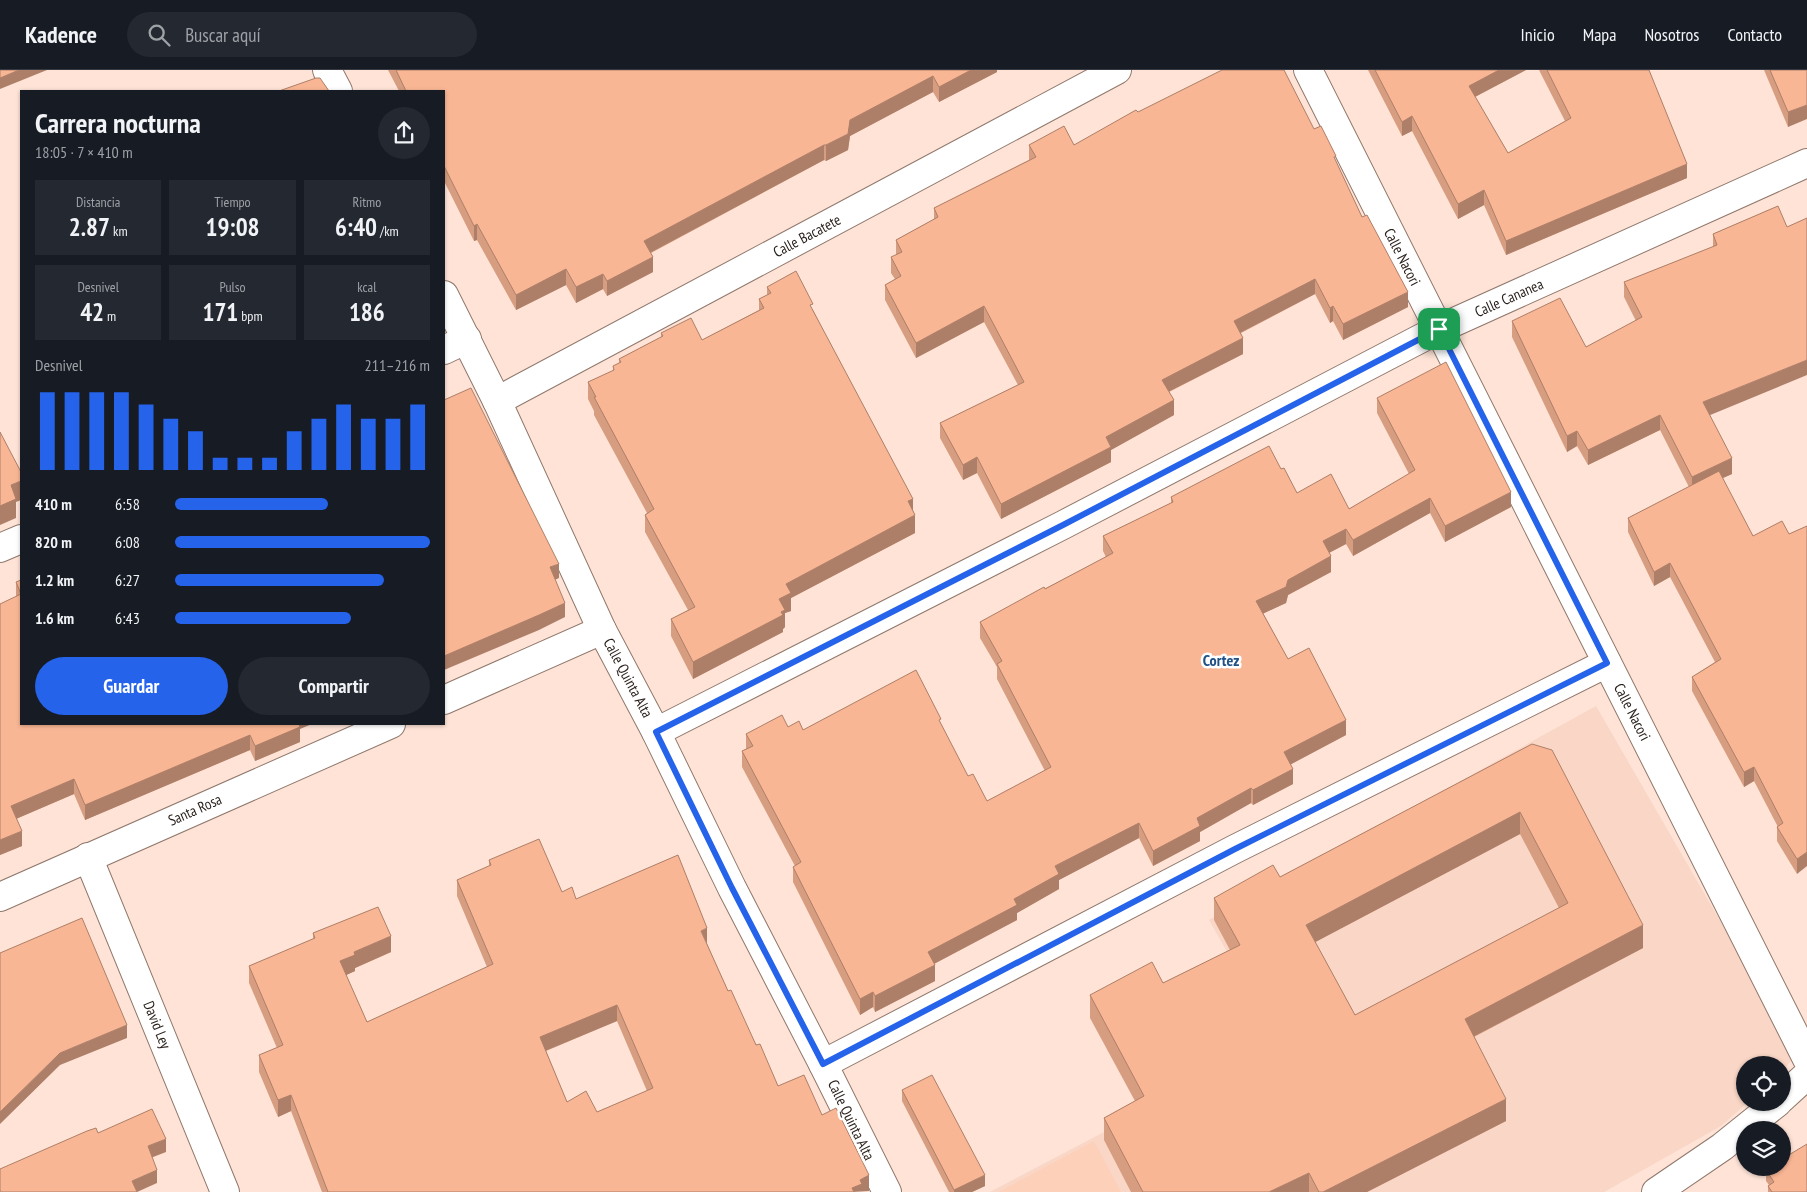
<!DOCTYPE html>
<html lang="es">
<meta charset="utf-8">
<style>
:root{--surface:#171b24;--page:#242831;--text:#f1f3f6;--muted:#9ea1a6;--line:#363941;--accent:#2563eb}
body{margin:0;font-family:"PT Sans Narrow",sans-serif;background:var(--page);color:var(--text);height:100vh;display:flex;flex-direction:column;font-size:19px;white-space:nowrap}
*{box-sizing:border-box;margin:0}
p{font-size:16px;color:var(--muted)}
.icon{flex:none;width:28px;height:28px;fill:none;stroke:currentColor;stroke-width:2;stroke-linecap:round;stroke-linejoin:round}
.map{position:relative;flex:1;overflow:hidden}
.drawer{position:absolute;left:20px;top:20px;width:425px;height:635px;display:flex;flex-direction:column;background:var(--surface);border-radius:0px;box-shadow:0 1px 4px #0004}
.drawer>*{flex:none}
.fabs{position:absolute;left:1736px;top:986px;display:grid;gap:10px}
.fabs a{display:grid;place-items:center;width:55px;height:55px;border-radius:50%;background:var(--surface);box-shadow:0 1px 4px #0004;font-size:25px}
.pin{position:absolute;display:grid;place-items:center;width:42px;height:42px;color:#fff;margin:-21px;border-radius:10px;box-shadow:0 2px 8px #0006}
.round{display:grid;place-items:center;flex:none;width:52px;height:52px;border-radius:26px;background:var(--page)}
.overview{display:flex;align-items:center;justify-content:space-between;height:85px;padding:0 15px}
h1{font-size:28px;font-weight:600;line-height:38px}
.metrics{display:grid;grid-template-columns:repeat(3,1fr);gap:8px;height:85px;padding:5px 15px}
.metrics div{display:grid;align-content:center;border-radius:0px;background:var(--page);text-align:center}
.metrics b{font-size:25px;font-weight:600}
.metrics small{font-size:14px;font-weight:400}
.metrics p{font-size:14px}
.chart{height:140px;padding:10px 15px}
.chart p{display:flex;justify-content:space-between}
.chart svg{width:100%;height:90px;margin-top:5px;stroke:var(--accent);stroke-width:6}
.button{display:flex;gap:10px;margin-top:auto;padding:10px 15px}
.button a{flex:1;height:58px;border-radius:30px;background:var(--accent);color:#fff;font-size:20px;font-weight:600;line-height:58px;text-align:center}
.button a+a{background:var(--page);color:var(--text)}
ul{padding:0 15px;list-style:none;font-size:16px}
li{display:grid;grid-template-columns:80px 60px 1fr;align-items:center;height:38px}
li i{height:12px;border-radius:6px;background:var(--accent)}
header{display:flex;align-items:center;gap:30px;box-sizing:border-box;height:70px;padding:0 25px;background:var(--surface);border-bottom:1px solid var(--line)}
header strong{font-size:24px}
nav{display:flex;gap:28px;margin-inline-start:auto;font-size:18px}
.search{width:350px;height:45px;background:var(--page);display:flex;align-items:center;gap:12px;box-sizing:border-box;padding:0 18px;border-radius:28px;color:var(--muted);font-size:19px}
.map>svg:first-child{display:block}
</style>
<header>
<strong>Kadence</strong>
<div class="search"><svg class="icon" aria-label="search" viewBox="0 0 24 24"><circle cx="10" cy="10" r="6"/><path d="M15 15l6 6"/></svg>Buscar aquí</div>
<nav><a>Inicio</a><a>Mapa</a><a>Nosotros</a><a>Contacto</a></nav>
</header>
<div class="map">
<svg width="1807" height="1122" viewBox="0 0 1807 1122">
<rect width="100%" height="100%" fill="#fee3d6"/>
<polygon fill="#f9d6c6" points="1596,636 1797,984 1783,1000 1782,995 1745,995 1745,1032 1747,1033 1721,1056 1604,1122 990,1122 1148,1039 1282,979 1209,850"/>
<polygon fill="#fdd0ba" points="1094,1071 1121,1122 999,1122"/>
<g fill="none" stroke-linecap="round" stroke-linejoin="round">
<g stroke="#90786c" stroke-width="30">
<g id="street">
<polyline points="327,0 338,21"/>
<polyline points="444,225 497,331 602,560 656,662 732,818 823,994 887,1122"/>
<polyline points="444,280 467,269"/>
<polyline points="497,331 1117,0"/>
<polyline points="0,478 21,469"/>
<polyline points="444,630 602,560"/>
<polyline points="656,662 1063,455 1439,259 1807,93"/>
<polyline points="88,787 225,1122"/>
<polyline points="0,827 391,654"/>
<polyline points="823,994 1235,779 1607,593"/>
</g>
</g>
<g stroke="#90786c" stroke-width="30">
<g id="secondary">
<polyline points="1308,0 1807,989"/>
<polyline points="1782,1028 1807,1005"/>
<polyline points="1656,1122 1722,1077 1778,1032"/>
</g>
</g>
<use href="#street" stroke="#fff" stroke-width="28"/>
<use href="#secondary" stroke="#fff" stroke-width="28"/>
</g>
<g fill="#d69d80" fill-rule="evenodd">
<polygon points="388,0 997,0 997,2 939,32 933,22 850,66 848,80 826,91 824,90 651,183 653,202 607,226 603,219 576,233 566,215 516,240 477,170 474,171 444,111 444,21 399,21"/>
<polygon points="1368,0 1526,0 1475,27 1508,83 1565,51 1539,0 1649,0 1687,108 1506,185 1484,135 1458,149 1412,61 1402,66"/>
<polygon points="1764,0 1807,0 1788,57"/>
<polygon points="1138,42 1314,59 1336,92 1362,147 1408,237 1343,270 1333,251 1330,253 1315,224 1241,263 1243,284 1169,322 1174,345 1111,380 1111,392 1001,449 977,403 963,410 940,368 940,353 1018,315 984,252 916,288 885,230 885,215 895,209 891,203 891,187 896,185 896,170 934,149 934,138 1029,90 1029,75 1074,75"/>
<polygon points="1778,136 1709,345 1732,404 1722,408 1753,466 1789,464 1807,456 1797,804 1777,771 1777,757 1778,757 1754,711 1744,717 1692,621 1692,607 1715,592 1670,507 1654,516 1628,462 1628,448 1689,417 1660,360 1588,395 1577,376 1567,382 1512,267 1512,251 1586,277 1636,251 1624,227 1624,212 1713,177 1713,164"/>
<polygon points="767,217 813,240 913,440 915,463 791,528 791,541 785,543 785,557 783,559 783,562 693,609 671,566 671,549 688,540 645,462 645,445 647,443 594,345 594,341 588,329 588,312 613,301 613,296 619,293 619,289 661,267 661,263 702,270 759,240 759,229 767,225"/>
<polygon points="1377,328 1511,437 1445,472 1430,443 1353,486 1346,474 1329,483 1331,502 1288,525 1286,533 1263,543 1288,589 1346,665 1291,694 1293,714 1253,735 1251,733 1200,762 1200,771 1153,796 1139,768 1059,810 1059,819 1017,843 1017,850 934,894 935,911 875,942 873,937 860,945 793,812 793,797 795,796 742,697 742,681 746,679 746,664 788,657 803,660 941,655 968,706 987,731 1045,701 997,609 997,597 980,568 980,552 1106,487 1103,481 1103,466 1171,433 1171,427 1281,399 1297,423 1349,439 1409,404 1377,343"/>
<polygon points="16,512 300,659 300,672 255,691 250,680 85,750 74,724 16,749 22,776 0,785 16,527"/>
<path d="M1532,674L1643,878L1474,967L1506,1051L1367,1122H1131L1104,1070V1048L1135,1031L1090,948V925L1163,913L1230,880L1214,850V828L1280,807ZM1520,764L1559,838L1355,945L1315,872Z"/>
<path d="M489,790L562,822L576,829L707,874L728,921L778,1016L822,1045L869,1121L322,1122L291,1041L278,1047L259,1002V985L277,978L249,913V896L313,869V863L391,882L355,898V901L346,905L367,952L487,897L457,826V810L489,797ZM617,951L647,1021L597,1042L567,1032L546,981Z"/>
<polygon points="902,1020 985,1116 972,1122 949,1122 902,1031"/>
<polygon points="1766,1100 1807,1122 1768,1122 1768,1116 1769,1115 1766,1111"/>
</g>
<g fill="#ae7f68">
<polygon points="19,0 47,0 0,19 0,8"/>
<polygon points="971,0 997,0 997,2 939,32 939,17"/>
<polygon points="1499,0 1526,0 1469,30 1469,16"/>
<polygon points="933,6 933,22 850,66 848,80 826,91 826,75 850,50"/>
<polygon points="1807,35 1807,49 1788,57 1788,42"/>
<polygon points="1412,46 1412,61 1402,66 1402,52"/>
<polygon points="824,75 824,90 644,186 644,171"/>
<polygon points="1687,94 1687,108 1506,185 1506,171"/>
<polygon points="1484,120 1484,135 1458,149 1458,134"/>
<polygon points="477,154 477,170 474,171 474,156"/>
<polygon points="653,187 653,202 607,226 607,211"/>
<polygon points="566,199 566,215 516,240 516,225"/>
<polygon points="603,204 603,219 576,233 576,217"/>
<polygon points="1315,209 1315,224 1234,266 1234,251"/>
<polygon points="1408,222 1408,237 1343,270 1343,254"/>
<polygon points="984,236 984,252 916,288 916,273"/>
<polygon points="1333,236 1333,251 1330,253 1330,238"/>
<polygon points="1243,268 1243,284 1162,325 1162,310"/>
<polygon points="1807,290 1807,305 1703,348 1703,332"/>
<polygon points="1174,330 1174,345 1111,380 1111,392 1001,449 1001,434 1106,367"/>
<polygon points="1660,345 1660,360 1588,395 1588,380"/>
<polygon points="1577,361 1577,376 1567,382 1567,366"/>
<polygon points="977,387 977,403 963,410 963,395"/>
<polygon points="1732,388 1732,404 1692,422 1692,407"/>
<polygon points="21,411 21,430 16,432 16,448 0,455 0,436 11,415"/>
<polygon points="1511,422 1511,437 1445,472 1445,456"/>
<polygon points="1430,428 1430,443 1353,486 1353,470"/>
<polygon points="913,429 913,446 908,431"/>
<polygon points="915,445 915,463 791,528 791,541 785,543 785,557 783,559 783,562 693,609 693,592 779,529 786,514"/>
<polygon points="1346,459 1346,474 1323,486 1323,471"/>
<polygon points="1331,486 1331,502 1288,525 1286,533 1256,547 1256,531 1288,510"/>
<polygon points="1670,493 1670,507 1654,516 1654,502"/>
<polygon points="559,494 559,508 550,512 550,497"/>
<polygon points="565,533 565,547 539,560 444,600 444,586"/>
<polygon points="1346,650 1346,665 1284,698 1284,682"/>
<polygon points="295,654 312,654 300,659 300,672 255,691 255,676"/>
<polygon points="250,665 250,680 85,750 85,735"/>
<polygon points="1754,697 1754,711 1744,717 1744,702"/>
<polygon points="1293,699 1293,714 1253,735 1253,720"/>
<polygon points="74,709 74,724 11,751 11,736"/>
<polygon points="1251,718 1251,733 1200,762 1200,771 1153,796 1153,781 1197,748"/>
<polygon points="1520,742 1520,764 1306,877 1306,855"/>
<polygon points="1139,753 1139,768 1059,810 1059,819 1017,843 1017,850 928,897 928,882 1055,796"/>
<polygon points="22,761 22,776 0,785 0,770"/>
<polygon points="1807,782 1807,796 1797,804 1797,789"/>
<polygon points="1643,855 1643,878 1465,971 1465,949"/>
<polygon points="707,858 707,874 701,861"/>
<polygon points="391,866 391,882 355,898 355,901 340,908 340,891 354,882"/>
<polygon points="935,895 935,911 875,942 875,926"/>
<polygon points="873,922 873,937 860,945 860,929"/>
<polygon points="617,935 617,951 540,983 540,967"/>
<polygon points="127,955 127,968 60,995 0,1054 0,1042 60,983"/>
<polygon points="291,1025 291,1041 278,1047 278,1030"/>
<polygon points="1506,1029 1506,1051 1367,1122 1323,1122"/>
<polygon points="166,1069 166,1082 148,1089 148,1076"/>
<polygon points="157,1100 157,1113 137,1122 132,1111"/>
<polygon points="1309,1103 1309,1122 1269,1122"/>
<polygon points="869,1105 869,1121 852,1122 852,1118 860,1110"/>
<polygon points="985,1105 985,1116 972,1122 954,1122 954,1120"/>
</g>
<g fill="#f9b695" stroke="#ae7f68" fill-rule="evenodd">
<polygon points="0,0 19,0 0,8"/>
<polygon points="396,0 971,0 939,17 933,6 850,50 848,64 826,75 824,75 644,171 653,187 607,211 603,204 576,217 566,199 516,225 477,154 474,156 444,96 444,21 406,21"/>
<polygon points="1222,0 1284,0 1314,59 1321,56 1336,86 1334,87 1362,147 1367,145 1408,222 1343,254 1333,236 1330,238 1315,209 1234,251 1243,268 1162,310 1174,330 1106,367 1111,377 1001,434 977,387 963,395 940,353 1024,312 984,236 916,273 885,215 901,206 891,187 902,182 896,170 938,147 934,138 1036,87 1029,75 1064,56 1074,75 1136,40 1138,42"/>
<polygon points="1375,0 1499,0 1469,16 1508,83 1571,48 1547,0 1649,0 1687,94 1506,171 1484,120 1458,134 1412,46 1402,52"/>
<polygon points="1770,0 1807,0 1807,35 1788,42"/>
<polygon points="316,8 320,8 329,21 279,21"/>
<polygon points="1778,136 1787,157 1807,148 1807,290 1703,332 1732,388 1692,407 1660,345 1588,380 1577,361 1567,366 1512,251 1560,228 1586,277 1642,247 1624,212 1717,175 1713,164"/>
<polygon points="796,201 813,234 810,235 913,429 908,431 915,445 786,514 791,523 779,529 785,540 781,542 783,545 693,592 671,549 695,537 645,445 654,439 594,327 596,327 588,312 614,300 613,296 621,292 619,289 663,266 661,263 691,248 702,270 764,238 759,229 771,223 767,217"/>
<polygon points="1446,292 1511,422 1445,456 1430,428 1353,470 1346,459 1323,471 1331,486 1288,510 1286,517 1256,531 1288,589 1309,578 1346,650 1284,682 1293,699 1253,720 1251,718 1197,748 1200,756 1153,781 1139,753 1055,796 1059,804 1014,829 1017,835 928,882 935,895 875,926 873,922 860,929 793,797 801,792 742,681 753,676 746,664 782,645 788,657 799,651 803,660 916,600 941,649 939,650 968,706 973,704 987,731 1051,697 997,594 1002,591 980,552 1044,517 1045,519 1113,483 1103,466 1173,432 1171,427 1269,376 1281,399 1284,398 1297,423 1331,404 1349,439 1415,400 1377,328"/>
<polygon points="471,318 559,494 550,497 565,533 539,545 444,586 444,330"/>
<polygon points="0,362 21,402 21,411 11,415 16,429 0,436"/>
<polygon points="1719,401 1753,466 1782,451 1789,464 1807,456 1807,782 1797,789 1777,757 1783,753 1754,697 1744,702 1692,607 1721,589 1670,493 1654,502 1628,448"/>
<polygon points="21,510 21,654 299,654 300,657 255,676 250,665 85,735 74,709 11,736 22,761 0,770 0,534 21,524 16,512"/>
<path d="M1532,674L1552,680L1643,855L1465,949L1506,1029L1323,1122H1319L1309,1103L1269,1122H1143L1104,1048L1144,1026L1090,925L1152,892L1163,913L1240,875L1214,828L1273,795L1280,807ZM1520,742L1568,833L1355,945L1306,855Z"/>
<path d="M539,769L562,822L572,817L576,829L678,785L707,858L701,861L728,921L731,920L756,975L760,974L778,1016L804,1005L822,1045L836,1038L869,1105L860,1110L862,1114L852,1118L854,1122H328L291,1025L278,1030L259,985L283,975L249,896L315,868L313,863L378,837L391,866L354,882L355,885L340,891L367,952L493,894L457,810L491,795L489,790ZM617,935L653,1018L597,1042L586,1021L567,1032L540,967Z"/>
<polygon points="82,848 127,955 60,983 0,1042 0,883"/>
<polygon points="932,1005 985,1105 954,1120 902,1020"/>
<polygon points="152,1039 166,1069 148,1076 157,1100 132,1111 137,1122 1,1122 0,1120 0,1099 87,1061 96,1058 98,1063"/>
<polygon points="1807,1074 1807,1122 1772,1122 1768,1116 1774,1112 1766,1100 1770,1098 1782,1098 1782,1089"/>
</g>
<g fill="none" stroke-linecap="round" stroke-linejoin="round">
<g stroke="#fff" stroke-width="10">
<polygon id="route" points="1439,259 1607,593 1235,779 823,994 732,818 656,662 1063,455"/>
</g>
<use href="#route" stroke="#2563eb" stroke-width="6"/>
</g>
<g text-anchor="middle" stroke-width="5" stroke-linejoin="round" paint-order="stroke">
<g font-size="15" fill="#271e19" stroke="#fff">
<text transform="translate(807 166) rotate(-28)" y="5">Calle Bacatete</text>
<text transform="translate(1402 187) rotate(63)" y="5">Calle Nacori</text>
<text transform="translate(1509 228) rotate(-24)" y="5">Calle Cananea</text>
<text transform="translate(628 608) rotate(62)" y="5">Calle Quinta Alta</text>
<text transform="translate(1632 642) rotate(63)" y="5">Calle Nacori</text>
<text transform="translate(195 740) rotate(-24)" y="5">Santa Rosa</text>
<text transform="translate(157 955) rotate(68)" y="5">David Ley</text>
<text transform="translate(851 1050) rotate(64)" y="5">Calle Quinta Alta</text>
</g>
<g font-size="16" font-weight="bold" fill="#225185" stroke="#fff">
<text x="1221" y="596">Cortez</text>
</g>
</g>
</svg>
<div class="fabs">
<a><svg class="icon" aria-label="locate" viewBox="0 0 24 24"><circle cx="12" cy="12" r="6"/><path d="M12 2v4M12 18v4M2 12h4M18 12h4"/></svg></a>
<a><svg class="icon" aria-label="layers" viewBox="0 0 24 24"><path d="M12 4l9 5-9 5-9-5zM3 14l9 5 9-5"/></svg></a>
</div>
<div class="pin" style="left:1439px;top:259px;background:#1e9e55"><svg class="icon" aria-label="arrive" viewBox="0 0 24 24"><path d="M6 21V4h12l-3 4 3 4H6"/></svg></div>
<section class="drawer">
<div class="overview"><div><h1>Carrera nocturna</h1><p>18:05 · 7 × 410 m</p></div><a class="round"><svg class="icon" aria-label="share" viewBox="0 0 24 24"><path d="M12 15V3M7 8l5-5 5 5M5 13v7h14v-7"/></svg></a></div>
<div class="metrics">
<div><p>Distancia</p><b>2.87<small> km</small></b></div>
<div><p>Tiempo</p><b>19:08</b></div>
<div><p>Ritmo</p><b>6:40<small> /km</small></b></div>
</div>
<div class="metrics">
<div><p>Desnivel</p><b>42<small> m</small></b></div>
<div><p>Pulso</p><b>171<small> bpm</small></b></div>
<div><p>kcal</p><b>186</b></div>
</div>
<div class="chart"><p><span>Desnivel</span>211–216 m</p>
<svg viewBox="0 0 160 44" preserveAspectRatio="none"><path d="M5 44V6M15 44V6M25 44V6M35 44V6M45 44V12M55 44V19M65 44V25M75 44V38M85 44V38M95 44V38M105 44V25M115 44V19M125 44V12M135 44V19M145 44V19M155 44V12"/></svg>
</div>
<ul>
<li><b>410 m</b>6:58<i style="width:60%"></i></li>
<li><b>820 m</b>6:08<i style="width:100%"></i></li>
<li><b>1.2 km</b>6:27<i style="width:82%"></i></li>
<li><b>1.6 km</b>6:43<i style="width:69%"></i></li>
</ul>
<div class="button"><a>Guardar</a><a>Compartir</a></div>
</section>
</div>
